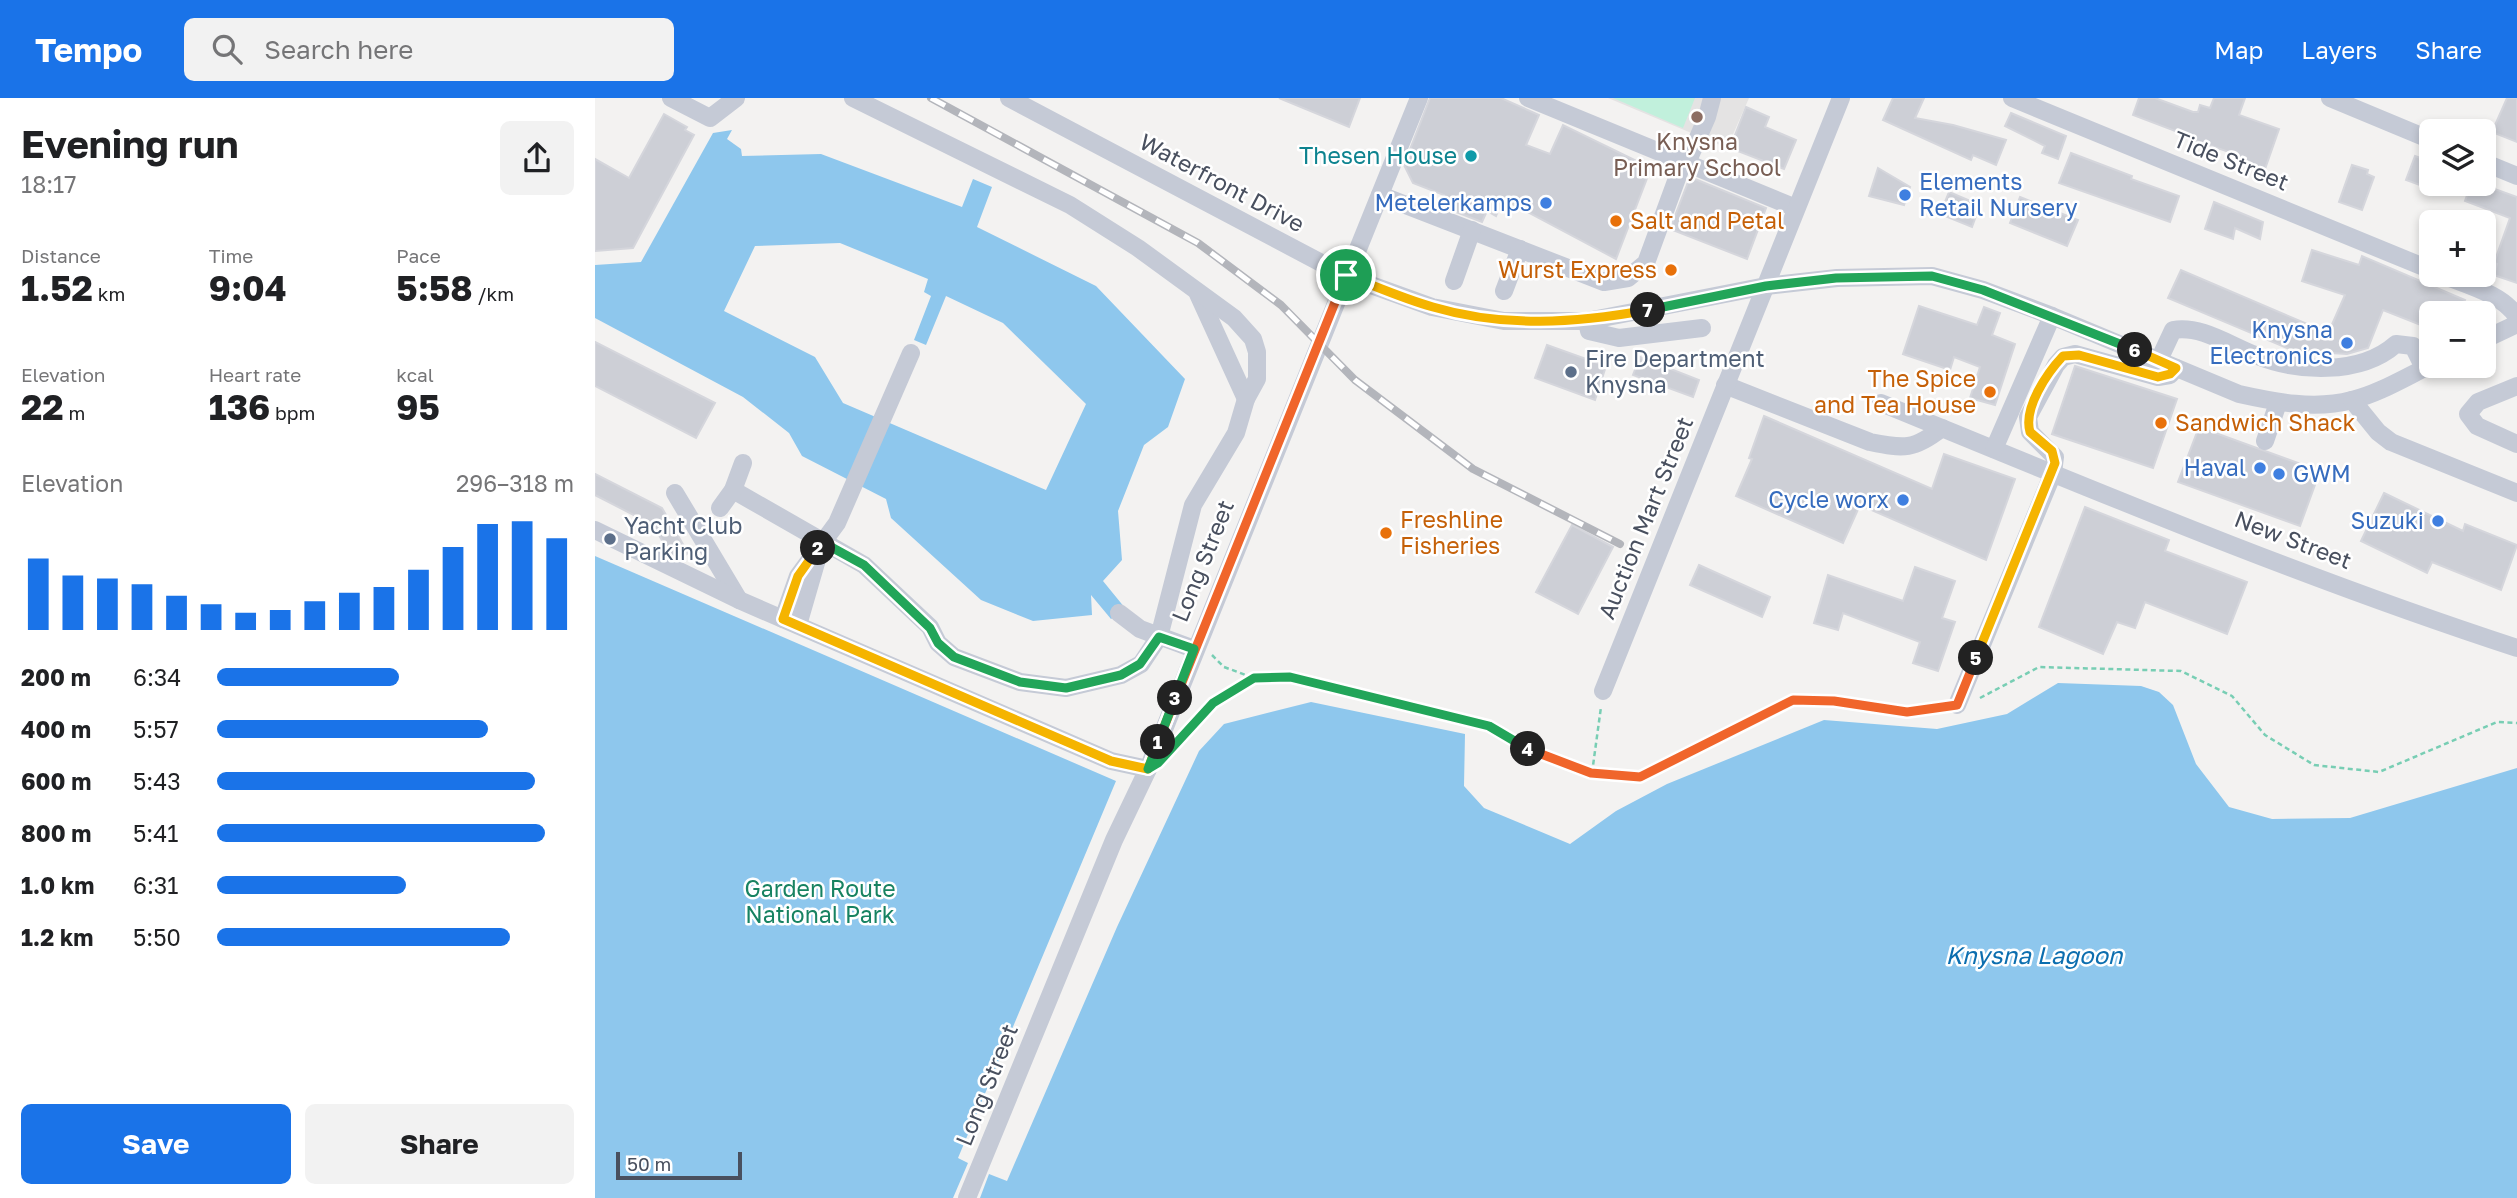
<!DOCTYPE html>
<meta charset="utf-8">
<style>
:root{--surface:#fff;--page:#f2f2f2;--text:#202124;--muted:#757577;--accent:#1a73e8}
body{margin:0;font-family:"Golos Text",sans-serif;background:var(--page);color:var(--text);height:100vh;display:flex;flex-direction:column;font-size:26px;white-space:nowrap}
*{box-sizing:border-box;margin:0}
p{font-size:23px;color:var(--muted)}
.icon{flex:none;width:38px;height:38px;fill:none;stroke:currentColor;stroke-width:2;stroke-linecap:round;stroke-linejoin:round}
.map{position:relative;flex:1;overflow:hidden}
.sheet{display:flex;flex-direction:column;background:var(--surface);width:595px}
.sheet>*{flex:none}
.controls{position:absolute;left:1824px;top:21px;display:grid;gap:14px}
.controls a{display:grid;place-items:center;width:77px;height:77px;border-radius:10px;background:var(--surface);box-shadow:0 4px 10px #0003;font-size:35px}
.scale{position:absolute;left:21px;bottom:18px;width:126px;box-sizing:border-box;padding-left:7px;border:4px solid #49505f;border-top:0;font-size:19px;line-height:24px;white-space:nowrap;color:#49505f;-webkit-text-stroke:5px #fff;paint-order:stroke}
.pin{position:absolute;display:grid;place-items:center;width:60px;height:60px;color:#fff;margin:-30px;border:4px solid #fff;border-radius:50%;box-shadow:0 2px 7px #0007}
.km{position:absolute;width:35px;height:35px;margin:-18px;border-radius:50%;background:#222;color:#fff;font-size:19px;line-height:35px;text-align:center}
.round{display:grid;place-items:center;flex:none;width:74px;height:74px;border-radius:10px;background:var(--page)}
.summary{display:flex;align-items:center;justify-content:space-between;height:119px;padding:0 21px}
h1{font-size:38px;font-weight:700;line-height:52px}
.figures{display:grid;grid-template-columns:repeat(3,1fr);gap:10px;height:119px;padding:7px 21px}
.figures div{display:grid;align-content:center}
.figures b{font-size:35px;font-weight:700}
.figures small{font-size:19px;font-weight:400}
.figures p{font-size:19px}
.chart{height:196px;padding:14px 21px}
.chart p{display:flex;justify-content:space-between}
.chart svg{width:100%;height:126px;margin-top:7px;stroke:var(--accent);stroke-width:6}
.cta{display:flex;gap:14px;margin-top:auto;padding:14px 21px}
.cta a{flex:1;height:80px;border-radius:10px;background:var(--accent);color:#fff;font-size:28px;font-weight:700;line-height:80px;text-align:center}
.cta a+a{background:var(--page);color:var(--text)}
ul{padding:0 21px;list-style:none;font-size:23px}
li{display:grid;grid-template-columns:112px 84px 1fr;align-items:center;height:52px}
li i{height:18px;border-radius:9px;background:var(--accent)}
header{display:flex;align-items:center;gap:42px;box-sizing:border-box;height:98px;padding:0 35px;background:var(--accent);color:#fff}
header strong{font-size:33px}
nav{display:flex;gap:38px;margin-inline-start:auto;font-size:24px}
.search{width:490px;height:63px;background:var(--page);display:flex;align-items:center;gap:18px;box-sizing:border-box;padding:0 24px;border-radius:10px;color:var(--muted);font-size:26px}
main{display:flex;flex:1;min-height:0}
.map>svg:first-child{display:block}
</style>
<header>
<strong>Tempo</strong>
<div class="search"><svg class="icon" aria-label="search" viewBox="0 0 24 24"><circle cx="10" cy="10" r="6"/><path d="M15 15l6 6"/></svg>Search here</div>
<nav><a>Map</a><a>Layers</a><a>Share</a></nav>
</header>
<main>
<section class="sheet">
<div class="summary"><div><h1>Evening run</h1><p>18:17</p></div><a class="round"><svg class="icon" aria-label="share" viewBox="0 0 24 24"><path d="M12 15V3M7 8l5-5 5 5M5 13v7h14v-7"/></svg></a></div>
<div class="figures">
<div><p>Distance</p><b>1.52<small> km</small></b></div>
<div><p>Time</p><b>9:04</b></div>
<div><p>Pace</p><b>5:58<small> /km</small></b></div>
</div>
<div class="figures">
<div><p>Elevation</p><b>22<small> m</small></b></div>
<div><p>Heart rate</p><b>136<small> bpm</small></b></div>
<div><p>kcal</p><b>95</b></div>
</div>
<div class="chart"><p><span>Elevation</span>296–318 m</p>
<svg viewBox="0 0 160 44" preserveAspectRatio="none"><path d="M5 44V19M15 44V25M25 44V26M35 44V28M45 44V32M55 44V35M65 44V38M75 44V37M85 44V34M95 44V31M105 44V29M115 44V23M125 44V15M135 44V7M145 44V6M155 44V12"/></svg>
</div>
<ul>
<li><b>200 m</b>6:34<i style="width:51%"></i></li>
<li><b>400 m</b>5:57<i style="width:76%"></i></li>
<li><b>600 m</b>5:43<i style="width:89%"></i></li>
<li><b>800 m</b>5:41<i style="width:92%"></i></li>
<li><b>1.0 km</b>6:31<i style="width:53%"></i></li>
<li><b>1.2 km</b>5:50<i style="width:82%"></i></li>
</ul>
<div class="cta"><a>Save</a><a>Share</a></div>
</section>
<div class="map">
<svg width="1922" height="1100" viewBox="0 0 1922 1100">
<rect width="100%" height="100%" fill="#f3f2f1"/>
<polygon fill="#e4e3e3" points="1013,0 1154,0 1132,50"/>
<polygon fill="#c1f0dc" points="1018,0 1100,0 1088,30"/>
<g fill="#8ec7ed" fill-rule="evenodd">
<path d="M137,32L132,41L146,51L147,58L226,56L367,109L378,81L397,89L382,129L501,188L590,281L573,329L549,347L523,413L527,462L508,483L530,510L516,521L496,497L497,517L438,523L386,502L296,420L291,401L207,358L194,335L148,299L0,220V167L46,164L118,35ZM245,145L333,181L329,194L336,198L319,242L331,247L351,198L408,225L491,306L451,392L248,305L220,259L129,213L160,148Z"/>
<polygon points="0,458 521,683 363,1060 373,1065 358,1100 0,1100"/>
<polygon points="1463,585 1546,588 1564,594 1578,607 1601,666 1634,709 1677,721 1755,720 1922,670 1922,1100 385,1100 394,1076 412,1083 522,829 604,653 629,626 716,604 870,636 869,688 889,710 975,746 1021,713 1072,686 1229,622 1342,631 1412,616"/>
</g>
<g fill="#cdcfd6" stroke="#d5d6dc" stroke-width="2">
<polygon points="684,0 765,0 754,29"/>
<polygon points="835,0 906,0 944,17 931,47 955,56 968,27 1056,70 1021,161 908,101 901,118 892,113 887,124 845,108 849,97 818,85 809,67"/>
<polygon points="1298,0 1329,0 1320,20 1358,27 1411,42 1401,67 1378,57 1376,62 1288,22"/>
<polygon points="1544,0 1560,0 1598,14 1603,14 1605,7 1615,10 1619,0 1650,0 1644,17 1684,31 1670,71 1637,63 1640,56 1593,40 1591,37 1538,17"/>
<polygon points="1912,0 1922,0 1922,44 1897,34"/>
<polygon points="1151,9 1174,19 1170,29 1201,42 1189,71 1135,50"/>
<polygon points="1416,15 1471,38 1463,61 1447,55 1450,48 1410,28"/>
<polygon points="69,16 92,29 90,32 99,37 38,150 0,153 0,61 34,80"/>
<polygon points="1476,55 1537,78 1536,81 1584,98 1575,124 1464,85"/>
<polygon points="1820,58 1836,64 1836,91 1811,82"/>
<polygon points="1757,67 1773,72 1772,76 1779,79 1767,112 1744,104"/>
<polygon points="1283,70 1315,89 1309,107 1274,98"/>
<polygon points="1095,79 1171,110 1152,161 1075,131"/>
<polygon points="1876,86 1886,86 1922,99 1922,185 1899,177 1902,166 1899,165 1915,120 1870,103"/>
<polygon points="1354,94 1385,107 1377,129 1345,116"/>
<polygon points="1425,99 1483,122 1472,148 1415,125"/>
<polygon points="1619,104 1668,124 1665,141 1640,130 1638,141 1610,131"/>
<polygon points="1717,152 1764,167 1767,158 1870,202 1864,215 1836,215 1836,231 1788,212 1773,250 1752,256 1699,253 1573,200 1586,172 1712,226 1735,231 1750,197 1707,183"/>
<polygon points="1324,208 1382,227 1389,209 1405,215 1397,237 1420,246 1400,307 1375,300 1385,269 1359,259 1355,272 1308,256"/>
<polygon points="0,244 120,305 101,340 0,288"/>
<polygon points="952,247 1011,268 1000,302 940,280"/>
<polygon points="1045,259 1104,282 1098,299 1038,277"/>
<polygon points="1480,268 1582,301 1558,370 1457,336"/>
<polygon points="1169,318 1337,391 1349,356 1420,381 1391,462 1265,407 1248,445 1141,398 1157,361 1154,360"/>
<polygon points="1604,329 1725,373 1705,428 1583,384"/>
<polygon points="0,376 67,410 93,455 85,461 75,456 58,427 0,397"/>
<polygon points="1789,395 1868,433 1870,426 1922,447 1906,492 1837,464 1832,475 1766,443"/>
<polygon points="1490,409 1574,442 1570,453 1652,484 1632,536 1550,504 1540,530 1522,524 1508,556 1444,529"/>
<polygon points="977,427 1018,449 983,516 941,494"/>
<polygon points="1104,467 1175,499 1167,519 1095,487"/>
<polygon points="1320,469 1360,483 1347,520 1360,524 1343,573 1318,565 1325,544 1248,515 1243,532 1219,525 1233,477 1308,503"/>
</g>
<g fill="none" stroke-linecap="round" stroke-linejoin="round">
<g stroke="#78ceb4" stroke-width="2.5" stroke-dasharray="5 3.5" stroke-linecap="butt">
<polyline points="617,557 629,569 659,580"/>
<polyline points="1385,600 1444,569 1586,573 1637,598 1670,637 1719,667 1784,674 1902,624 1922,625"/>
<polyline points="585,642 618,605 659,580 695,579 894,628 942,657 997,675 1046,679 1198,602 1239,603 1312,614 1344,609"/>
<polyline points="997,675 1006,609"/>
</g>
<g stroke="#c5cad6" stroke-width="18">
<polyline points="76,0 115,20 141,0"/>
<path d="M414,0L751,178L837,209L909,223H992L1171,188L1242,180L1337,178L1388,192L1457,218L1644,296C1680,304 1720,312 1757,302C1783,296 1811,279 1836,267"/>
<polyline points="933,0 1201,110"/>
<polyline points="1417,0 1836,172"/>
<polyline points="1735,0 1836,42"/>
<polyline points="1888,64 1922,78"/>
<polyline points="1092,65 1112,19 1117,0"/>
<polyline points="785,97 1009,184 1033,180 1051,165 1088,64"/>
<path d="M1847,177C1871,187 1908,196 1922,219"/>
<polyline points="859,183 877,132"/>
<polyline points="909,193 925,151"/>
<polyline points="603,196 651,301"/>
<polyline points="992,223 994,233 1024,240 1107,230"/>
<polyline points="1888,242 1922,226"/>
<path d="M1564,262L1578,232C1606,227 1634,247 1660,257C1701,274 1765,278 1801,246L1818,248L1829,270"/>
<path d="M1130,287L1275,344C1309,351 1319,352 1347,330"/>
<polyline points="1922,288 1883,304 1873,316 1882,328 1922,346"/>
<polyline points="1757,302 1783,334 1796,344 1922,395"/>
<path d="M1286,305C1496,391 1707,480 1922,550"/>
<polyline points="1670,343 1683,305"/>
<polyline points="1399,351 1457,218"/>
<polyline points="138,392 269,467 335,529 343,545 359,559 425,584 471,590 526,577 546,566 564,539 598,407 641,335 651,301 662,281 662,254 658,241 639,220 543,150 475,107 258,0"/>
<polyline points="80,395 144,502"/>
<polyline points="125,410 138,392 148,365"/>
<polyline points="0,432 144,502 516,663 553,671"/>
<polyline points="524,515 545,531 599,551"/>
<polyline points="188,521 203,478 242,425 316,255"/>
<polyline points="203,527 223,458"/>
<polyline points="1008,593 1246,0"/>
<polyline points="1362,607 1458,375 1460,359 1435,334 1433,319 1461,267 1468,259 1480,256 1563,279 1575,277 1581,270"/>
<polyline points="372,1100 519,742 553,671 824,0"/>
</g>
<g stroke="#b3b5bb" stroke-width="8">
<polyline id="rail" points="336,0 603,145 686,207 760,282 878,371 1025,446"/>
</g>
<use href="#rail" stroke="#fff" stroke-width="5" stroke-dasharray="16" stroke-linecap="butt"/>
</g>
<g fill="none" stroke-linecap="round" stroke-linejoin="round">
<g stroke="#fff" stroke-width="14">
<polyline id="split-1" points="563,644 751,177"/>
</g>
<g stroke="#fff" stroke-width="14">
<polyline id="split-2" points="223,450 203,478 188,521 516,663 553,671 563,644"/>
</g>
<g stroke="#fff" stroke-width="14">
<polyline id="split-3" points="223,450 227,444 269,467 335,530 343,545 359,559 425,584 471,590 526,577 545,566 564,539 599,551 580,600"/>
</g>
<g stroke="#fff" stroke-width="14">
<polyline id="split-4" points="580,600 553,671 563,665 618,605 659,580 695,579 894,628 933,651"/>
</g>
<g stroke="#fff" stroke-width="14">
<polyline id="split-5" points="933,651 996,675 1045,679 1198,602 1239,603 1312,614 1362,607 1381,560"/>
</g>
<g stroke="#fff" stroke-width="14">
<path id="split-6" d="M1381,560L1460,365L1457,353L1435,334C1428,310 1452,275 1468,258L1484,257L1563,279L1575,276L1581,270L1540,252"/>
</g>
<g stroke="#fff" stroke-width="14">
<polyline id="split-7" points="1053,212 1171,188 1241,180 1337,178 1388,192 1540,252"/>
</g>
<g stroke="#fff" stroke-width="14">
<path id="split-8" d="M751,177C780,188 809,201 838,209C909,230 981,225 1053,212"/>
</g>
<use href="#split-1" stroke="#f0652b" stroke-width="9"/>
<use href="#split-2" stroke="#f5b400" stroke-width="9"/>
<use href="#split-3" stroke="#22a559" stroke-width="9"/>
<use href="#split-4" stroke="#22a559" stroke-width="9"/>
<use href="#split-5" stroke="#f0652b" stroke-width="9"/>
<use href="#split-6" stroke="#f5b400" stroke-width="9"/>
<use href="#split-7" stroke="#22a559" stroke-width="9"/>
<use href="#split-8" stroke="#f5b400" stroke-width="9"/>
</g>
<circle fill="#8d6e63" stroke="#fff" stroke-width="2.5" cx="1102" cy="19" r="7"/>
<circle fill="#0f9aa8" stroke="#fff" stroke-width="2.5" cx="876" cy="58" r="7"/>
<g fill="#3f7fe0" stroke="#fff" stroke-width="2.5">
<circle cx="1310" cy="97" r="7"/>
<circle cx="951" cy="105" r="7"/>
<circle cx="1752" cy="245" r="7"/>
<circle cx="1665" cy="370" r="7"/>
<circle cx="1684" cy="376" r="7"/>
<circle cx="1308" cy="402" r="7"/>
<circle cx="1843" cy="423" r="7"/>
</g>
<g fill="#e8710a" stroke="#fff" stroke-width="2.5">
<circle cx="1021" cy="123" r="7"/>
<circle cx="1076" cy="172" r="7"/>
<circle cx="1395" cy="294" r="7"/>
<circle cx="1566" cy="325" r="7"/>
<circle cx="791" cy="435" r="7"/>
</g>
<g fill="#5c6f8a" stroke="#fff" stroke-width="2.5">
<circle cx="976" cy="274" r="7"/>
<circle cx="15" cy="441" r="7"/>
</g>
<g text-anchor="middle" stroke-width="5" stroke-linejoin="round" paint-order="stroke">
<g font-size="23" fill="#785e54" stroke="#fff">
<text x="1102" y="52">Knysna<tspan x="1102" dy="26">Primary School</tspan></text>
</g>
<g font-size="23" fill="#0d838f" stroke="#fff" text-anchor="end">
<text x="862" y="66">Thesen House</text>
</g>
<g font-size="23" fill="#49505f" stroke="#fff">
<text transform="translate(1636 63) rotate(22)" y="8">Tide Street</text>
<text transform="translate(627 85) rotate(28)" y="8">Waterfront Drive</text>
<text transform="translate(1051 420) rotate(-68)" y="8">Auction Mart Street</text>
<text transform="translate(1698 442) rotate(21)" y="8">New Street</text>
<text transform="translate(608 463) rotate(-68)" y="8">Long Street</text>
<text transform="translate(392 987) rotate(-68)" y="8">Long Street</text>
</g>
<g font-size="23" fill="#366cbe" stroke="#fff" text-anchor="end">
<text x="1324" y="92" text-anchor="start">Elements<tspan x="1324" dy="26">Retail Nursery</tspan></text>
<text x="937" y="113">Metelerkamps</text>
<text x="1738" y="240">Knysna<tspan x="1738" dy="26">Electronics</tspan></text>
<text x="1651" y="378">Haval</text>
<text x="1698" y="384" text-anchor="start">GWM</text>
<text x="1294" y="410">Cycle worx</text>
<text x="1829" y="431">Suzuki</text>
</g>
<g font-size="23" fill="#c56008" stroke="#fff" text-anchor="start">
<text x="1035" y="131">Salt and Petal</text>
<text x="1062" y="180" text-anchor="end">Wurst Express</text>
<text x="1381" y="289" text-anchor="end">The Spice<tspan x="1381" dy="26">and Tea House</tspan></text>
<text x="1580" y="333">Sandwich Shack</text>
<text x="805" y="430">Freshline<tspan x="805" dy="26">Fisheries</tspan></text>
</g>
<g font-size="23" fill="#4e5e75" stroke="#fff" text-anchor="start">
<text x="990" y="269">Fire Department<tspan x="990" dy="26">Knysna</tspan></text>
<text x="29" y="436">Yacht Club<tspan x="29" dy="26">Parking</tspan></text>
</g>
<g font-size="23" fill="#178261" stroke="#fff">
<text x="225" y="799">Garden Route<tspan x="225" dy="26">National Park</tspan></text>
</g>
<g font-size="24" font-style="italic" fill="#0c6eaf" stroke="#fff">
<text x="1439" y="866">Knysna Lagoon</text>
</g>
</g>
</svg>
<div class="controls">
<a><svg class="icon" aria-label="layers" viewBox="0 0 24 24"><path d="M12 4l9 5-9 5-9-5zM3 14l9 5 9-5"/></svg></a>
<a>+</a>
<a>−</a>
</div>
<div class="scale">50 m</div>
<div class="pin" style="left:751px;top:177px;background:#1e9e55"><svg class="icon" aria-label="arrive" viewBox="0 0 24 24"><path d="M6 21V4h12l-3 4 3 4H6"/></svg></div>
<b class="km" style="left:563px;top:644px">1</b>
<b class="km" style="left:223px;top:450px">2</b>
<b class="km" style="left:580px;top:600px">3</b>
<b class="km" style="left:933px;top:651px">4</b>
<b class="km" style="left:1381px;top:560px">5</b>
<b class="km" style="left:1540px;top:252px">6</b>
<b class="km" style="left:1053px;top:212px">7</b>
</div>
</main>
